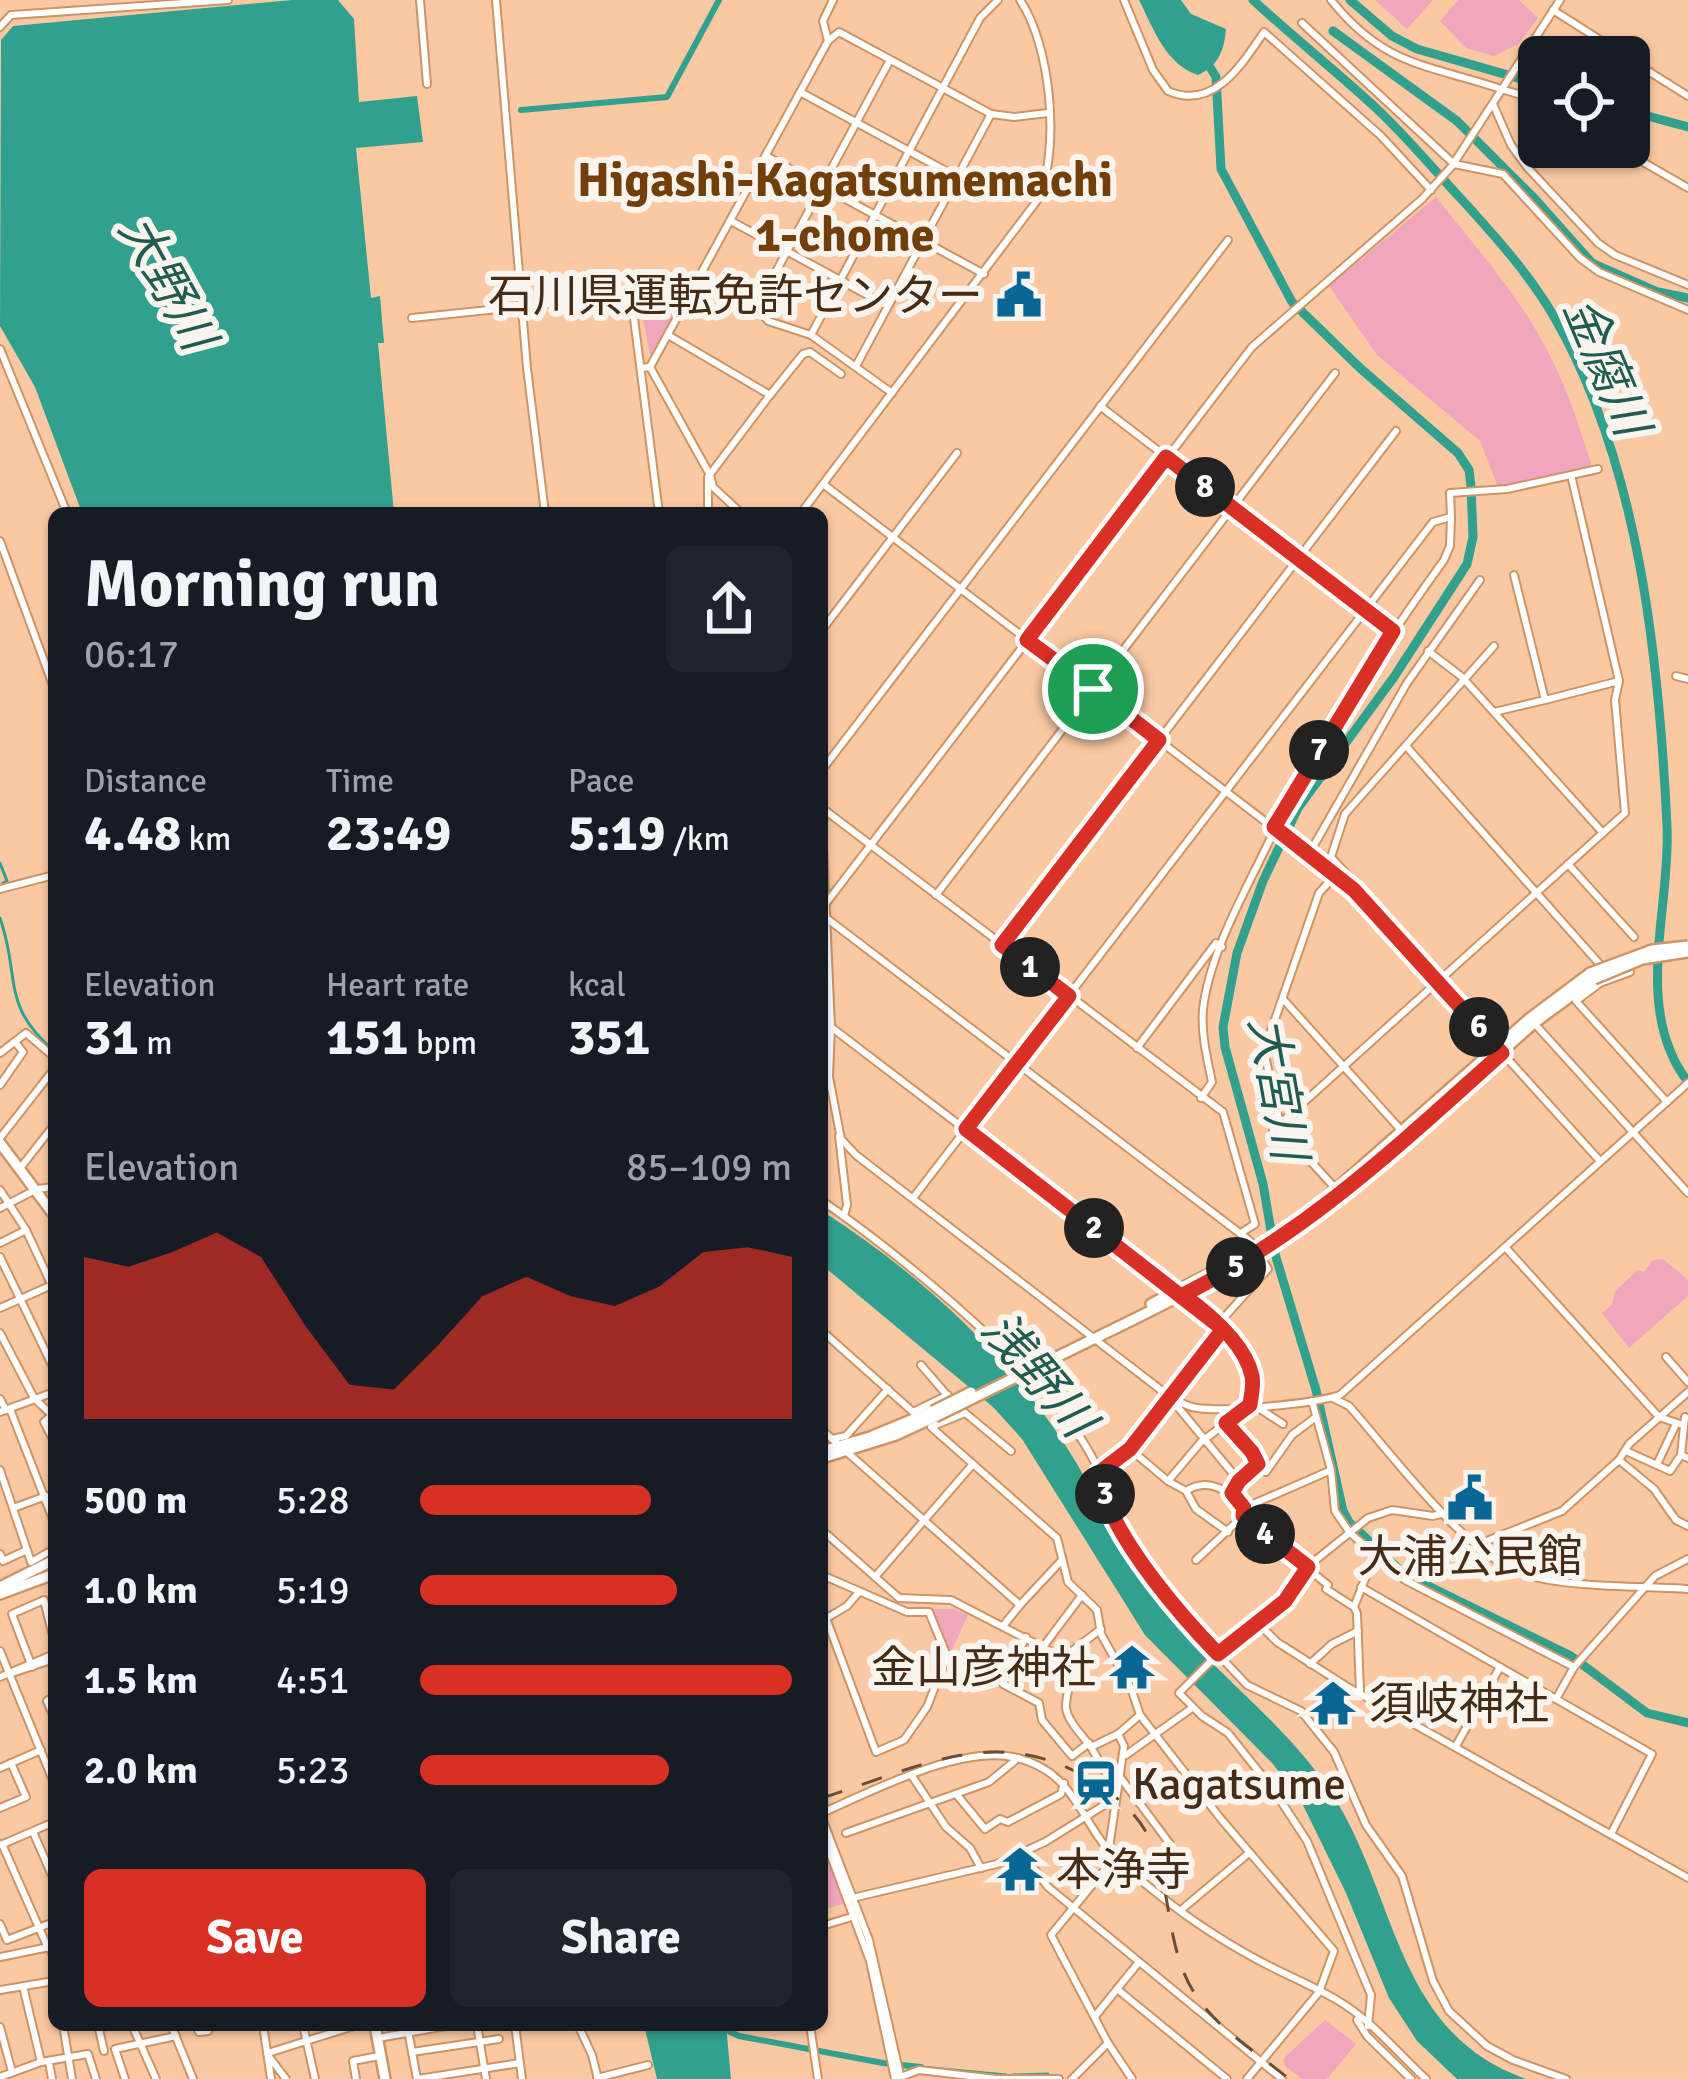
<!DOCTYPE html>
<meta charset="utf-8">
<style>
:root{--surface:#171b24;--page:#20242c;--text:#f1f3f6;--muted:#9ea1a6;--accent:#d93025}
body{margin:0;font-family:Signika,"Noto Sans JP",sans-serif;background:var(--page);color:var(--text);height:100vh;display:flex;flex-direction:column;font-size:45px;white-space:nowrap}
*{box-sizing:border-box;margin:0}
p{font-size:39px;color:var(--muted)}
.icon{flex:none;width:66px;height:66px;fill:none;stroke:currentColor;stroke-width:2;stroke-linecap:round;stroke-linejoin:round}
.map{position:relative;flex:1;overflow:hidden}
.sheet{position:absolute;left:48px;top:507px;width:780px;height:1524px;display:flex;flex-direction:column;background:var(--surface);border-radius:18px;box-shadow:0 3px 9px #0004}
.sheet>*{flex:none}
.fabs{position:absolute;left:1518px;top:36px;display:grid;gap:24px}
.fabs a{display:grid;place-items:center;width:132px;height:132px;border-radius:18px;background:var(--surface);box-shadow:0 3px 9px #0004;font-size:60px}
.pin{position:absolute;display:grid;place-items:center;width:102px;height:102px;color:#fff;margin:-51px;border:6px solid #fff;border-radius:50%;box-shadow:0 3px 12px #0007}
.km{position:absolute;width:60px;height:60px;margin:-30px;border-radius:50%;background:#222;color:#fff;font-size:33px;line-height:60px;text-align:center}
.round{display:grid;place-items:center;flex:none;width:126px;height:126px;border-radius:18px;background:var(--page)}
.overview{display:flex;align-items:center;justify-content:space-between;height:204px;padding:0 36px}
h1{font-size:66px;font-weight:700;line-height:90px}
.metrics{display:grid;grid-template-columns:repeat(3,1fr);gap:18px;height:204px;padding:12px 36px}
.metrics div{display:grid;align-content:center}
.metrics b{font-size:51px;font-weight:700}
.metrics small{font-size:33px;font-weight:400}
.metrics p{font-size:33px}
.chart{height:336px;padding:24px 36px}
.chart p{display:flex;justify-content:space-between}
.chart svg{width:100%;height:216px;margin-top:12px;fill:var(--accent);opacity:.7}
.button{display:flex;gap:24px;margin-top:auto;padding:24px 36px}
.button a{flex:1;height:138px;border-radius:18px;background:var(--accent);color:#fff;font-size:48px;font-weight:700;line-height:138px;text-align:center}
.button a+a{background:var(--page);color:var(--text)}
ul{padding:0 36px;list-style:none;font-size:39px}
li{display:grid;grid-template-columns:192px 144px 1fr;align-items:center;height:90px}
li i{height:30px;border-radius:15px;background:var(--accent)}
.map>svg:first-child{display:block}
</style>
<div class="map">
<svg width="1688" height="2079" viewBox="0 0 1688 2079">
<rect width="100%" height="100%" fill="#fac9a3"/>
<g fill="#f0a6bc">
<polygon points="1375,0 1433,0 1407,29"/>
<polygon points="1458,0 1519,0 1538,18 1518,44 1494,56 1466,48 1440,21"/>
<path d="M1436,197C1474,245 1516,292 1545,346C1566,385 1579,425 1592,467L1498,487L1480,441L1377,355L1329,286Z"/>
<polygon points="681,299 653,354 650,354 640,304"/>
<polygon points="1663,1259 1688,1280 1688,1296 1629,1348 1602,1313 1612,1305 1615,1291 1638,1270 1644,1272 1653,1260"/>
<polygon points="931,1609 954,1609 968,1615 950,1654"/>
<polygon points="822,1847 846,1903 822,1910"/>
<polygon points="1325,2020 1356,2044 1327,2079 1302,2079 1284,2065 1284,2058"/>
</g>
<g fill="#31a18e">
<polygon points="292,0 338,0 354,19 359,102 417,96 423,142 356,148 371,298 380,296 384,343 378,343 394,513 82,513 35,387 0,326 1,40 13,26"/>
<path d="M1139,0H1181L1191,14L1226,29C1224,51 1219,65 1198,75C1166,65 1153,28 1139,0Z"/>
<path d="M822,1211C916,1271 1003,1350 1064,1443C1097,1494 1121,1550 1157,1600C1207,1669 1280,1717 1328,1788C1398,1890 1392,2032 1526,2079H1457L1417,2041L1389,1998L1346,1893L1300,1799L1272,1763L1145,1635L1022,1439L993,1407L822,1265Z"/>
<polygon points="644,2025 726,2025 731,2079 657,2079"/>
</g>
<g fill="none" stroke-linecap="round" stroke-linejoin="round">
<g stroke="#31a18e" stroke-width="3">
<polyline points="0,863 7,881 3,883"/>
<path d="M0,918C21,978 0,1004 54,1051"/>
<polyline points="921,2067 1006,2075"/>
<polyline points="1013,2075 1048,2074"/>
</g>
<g stroke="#31a18e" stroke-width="6">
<polyline points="521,110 667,97 719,0"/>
<polyline points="726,2030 739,2036 883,2063 921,2067"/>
</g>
<g stroke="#31a18e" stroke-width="9">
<path d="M1253,0C1293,37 1336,71 1376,108C1407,137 1434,170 1463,201C1495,236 1529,274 1553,315C1639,463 1659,657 1667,826C1671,909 1632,1009 1688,1082"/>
<polyline points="1350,0 1392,36 1417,49 1539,84"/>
<polyline points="1333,31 1457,121 1534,198 1592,263 1658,292 1688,298"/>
<polyline points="1205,59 1216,77 1221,169 1292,302 1360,368 1458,453 1469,470 1471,486 1473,537 1467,564 1394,677 1298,808 1263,881 1237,953 1223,1027 1225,1047 1263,1184 1275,1254 1316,1390 1343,1511 1349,1522 1404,1574 1571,1656 1647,1713 1688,1723"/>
<polyline points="1629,111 1688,127"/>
</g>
<g stroke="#cd9465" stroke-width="10">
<g id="minor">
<polyline points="420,0 427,84"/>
<polyline points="496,0 527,368 545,513"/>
<path d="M1124,0L1153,70L1168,91C1214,111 1242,64 1264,32L1381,136L1431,190"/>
<path d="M1331,0C1382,64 1423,64 1495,87C1511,93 1524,94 1539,102"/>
<polyline points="1553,10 1627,57"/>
<polyline points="1302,23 1454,164 1503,174 1580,258 1599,272 1688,310"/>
<polyline points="0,27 11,15 228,0"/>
<polyline points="828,41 839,32 991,114 1014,117 1048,113"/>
<polyline points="1629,59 1688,96"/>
<polyline points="890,60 757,307 768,321 811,335 892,393"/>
<polyline points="800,92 957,177"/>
<polyline points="1493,104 1511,145 1527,167 1598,243 1615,255 1688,285"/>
<polyline points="1617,147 1688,188"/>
<polyline points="766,156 984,274"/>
<polyline points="731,221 888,306"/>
<polyline points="631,295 659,513"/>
<polyline points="412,318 631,295 689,293"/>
<polyline points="668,335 770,395 708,477 708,513"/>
<polyline points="811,335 980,18 998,0"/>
<polyline points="0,349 67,513"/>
<polyline points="856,366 991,114"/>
<polyline points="650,367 710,475 713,487 741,513"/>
<polyline points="641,368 650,367 828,41 823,21 833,0"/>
<polyline points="770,395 803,354 810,352 841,374"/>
<polyline points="1100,406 1393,631"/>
<polyline points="823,484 1355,890 1600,1161"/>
<path d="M801,513L1039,198C1060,147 1051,46 1020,0"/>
<polyline points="0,541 54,688"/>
<polyline points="822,630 957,453"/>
<polyline points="1428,651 1462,677 1603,833"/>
<polyline points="1676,676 1688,679"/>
<polyline points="1545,700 1619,681"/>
<polyline points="1494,712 1545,700 1514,575"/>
<polyline points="1406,746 1612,978"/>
<polyline points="822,770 1228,240"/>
<polyline points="822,808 1223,1112 1255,1224 1241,1233"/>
<path d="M822,824L831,1027L829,1077L841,1139L856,1155L1170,1397C1179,1402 1187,1407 1197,1408C1224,1412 1314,1404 1340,1395L1688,1083"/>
<polyline points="1309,854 1407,683 1480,580"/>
<polyline points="1568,864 1634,937"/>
<polyline points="0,889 54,875"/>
<polyline points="936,895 1335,373"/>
<polyline points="827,902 1252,347 1422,199 1452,166 1560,0"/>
<polyline points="825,917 1250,1241"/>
<polyline points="1002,945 1396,431"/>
<polyline points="1630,972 1600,983 1576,1001 1667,1102"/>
<polyline points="1283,999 1400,1129"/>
<polyline points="1534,1023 1688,1193"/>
<polyline points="831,1027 1219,1323 1250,1370 1250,1405 1201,1442 1168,1481 1130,1449"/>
<polyline points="1137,1048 1216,943 1222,947"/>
<polyline points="0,1053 26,1033 54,1057"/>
<polyline points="0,1085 23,1052 15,1042"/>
<path d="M1201,1098L1212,1082C1207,1058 1201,1034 1203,1009C1209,960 1236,908 1258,864C1309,757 1374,657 1444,560L1450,546L1451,517"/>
<polyline points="1273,1130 1625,813 1615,700 1619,681 1571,475"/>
<polyline points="839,1136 847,1205 844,1216"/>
<polyline points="0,1138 54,1069"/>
<polyline points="21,1167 54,1125"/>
<polyline points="1336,1189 1281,1129 1264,1051 1319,893 1331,880 1342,888 1352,880 1331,857 1345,814 1494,646"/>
<polyline points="0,1190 26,1230 54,1290"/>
<polyline points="913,1198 1433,522 1451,517 1450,493 1507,489 1598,469"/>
<path d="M822,1201C892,1248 1101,1413 1105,1497L1165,1593L1200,1635L1247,1685L1301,1711L1334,1752L1366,1825L1402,1876L1433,1981L1449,2011L1487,2046L1513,2060L1566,2079"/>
<polyline points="0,1208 37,1189 54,1187"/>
<polyline points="0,1243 26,1230"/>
<polyline points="1506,1248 1659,1417 1683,1425"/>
<polyline points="0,1257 54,1369"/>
<polyline points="0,1308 52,1285"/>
<polyline points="1219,1323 1268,1269 1262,1259"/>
<polyline points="822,1331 913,1412 948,1395"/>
<polyline points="0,1333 34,1398 54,1417"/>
<polyline points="1666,1357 1688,1382"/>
<polyline points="921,1365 946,1394"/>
<path d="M1333,1398L1349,1406C1392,1454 1462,1551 1521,1573C1563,1588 1641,1586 1688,1589"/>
<polyline points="0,1399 6,1410"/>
<polyline points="1172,1400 1239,1481"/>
<polyline points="1312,1401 1331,1470 1335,1511 1350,1533 1405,1580 1574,1667 1655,1576 1688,1559"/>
<polyline points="1257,1407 1283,1424"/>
<polyline points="10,1409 54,1522"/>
<polyline points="0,1412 54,1392"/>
<polyline points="964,1412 1011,1451"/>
<polyline points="965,1413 931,1427 1057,1538 1068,1582 1097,1610 1101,1634 1131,1688 1140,1715 1221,1819 1334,1951 1319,1992 1247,2079"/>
<polyline points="52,1415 44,1422 54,1441"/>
<polyline points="1226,1423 1253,1452 1257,1468"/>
<polyline points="822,1430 1020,1605 1003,1626"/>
<polyline points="832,1439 846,1436 888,1389"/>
<polyline points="1626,1451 1670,1471 1681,1455 1688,1458"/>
<polyline points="1681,1455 1685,1417"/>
<polyline points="1619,1460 1654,1489 1676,1520 1688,1526"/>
<polyline points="1658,1462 1676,1424"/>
<polyline points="0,1470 27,1550 3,1561 0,1554"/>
<polyline points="1099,1472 1130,1449 1223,1329"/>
<path d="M1168,1481L1186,1491C1208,1477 1229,1490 1244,1508"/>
<polyline points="1186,1491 1196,1509 1228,1532"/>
<polyline points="1232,1493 1239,1481 1257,1468 1266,1472 1292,1435 1316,1417"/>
<polyline points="16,1507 46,1496"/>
<polyline points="1244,1508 1329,1471"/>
<polyline points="1243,1516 1328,1585 1326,1589 1354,1607"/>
<path d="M822,1530L899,1598L951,1600L1063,1658C1076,1677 1067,1685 1066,1705C1065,1719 1083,1736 1091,1747L1118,1734L1124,1746L1109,1848"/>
<polyline points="1477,1545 1562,1511 1619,1460 1629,1444 1688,1392"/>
<polyline points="27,1550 31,1562 54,1549"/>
<polyline points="1196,1560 1242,1517"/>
<polyline points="822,1575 907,1612 929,1612 947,1656 927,1707 904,1740 876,1752 826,1618"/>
<polyline points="875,1577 973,1464"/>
<polyline points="1361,1587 1500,1667 1456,1746"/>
<polyline points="1020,1605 1062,1560"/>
<polyline points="825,1619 847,1606 859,1592"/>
<polyline points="1259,1624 1277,1642 1346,1686 1688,1878"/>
<polyline points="1026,1637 1003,1684 1039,1703 1042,1720 1072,1756 1089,1743"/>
<polyline points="1043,1647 1082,1595"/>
<polyline points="0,1651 54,1783"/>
<polyline points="1063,1658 1101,1629"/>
<polyline points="1310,1664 1332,1644 1358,1631"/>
<polyline points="32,1667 12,1614 44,1600 54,1640"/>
<polyline points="1500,1667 1652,1754 1611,1834"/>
<polyline points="12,1673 54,1659"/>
<polyline points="0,1677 54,1654"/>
<polyline points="1360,1693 1357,1613 1354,1607 1367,1574 1379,1557"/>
<polyline points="54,1696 47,1701 54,1717"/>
<polyline points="1556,1699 1574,1667"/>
<polyline points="1118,1734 1140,1715"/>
<polyline points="1091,1747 1116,1791"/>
<polyline points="1126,1755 1192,1708"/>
<polyline points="0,1768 41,1750"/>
<polyline points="912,1776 946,1827 970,1848 981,1868"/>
<polyline points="1120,1777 1170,1844"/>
<polyline points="957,1795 985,1829 1000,1819 1008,1822 1061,1794 1064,1783"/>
<polyline points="0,1808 26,1797 11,1763"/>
<path d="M822,1813C872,1791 958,1746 1013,1757C1080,1772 1078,1825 1121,1863C1159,1897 1202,1929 1247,1954C1276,1971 1308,1983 1337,2000C1370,2019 1398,2053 1426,2079"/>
<polyline points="822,1818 869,1940 901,2079"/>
<polyline points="33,1832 54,1880"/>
<polyline points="822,1832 870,1961 895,2079"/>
<polyline points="846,1833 989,1782 1018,1758"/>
<polyline points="2,1844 48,1948"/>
<polyline points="3,1844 54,1822"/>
<polyline points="1020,1851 1048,1887 1282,2079"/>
<polyline points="1115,1857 1051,1935 1108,2043 1132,2079"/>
<polyline points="848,1899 997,1864 1045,1842 1114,1799"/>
<polyline points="1181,1910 1249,1853"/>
<polyline points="0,1924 7,1940 54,1922"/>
<polyline points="822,1926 855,1916"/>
<polyline points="51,1947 54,1963"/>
<polyline points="0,1957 54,1946"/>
<polyline points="23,1986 41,2062"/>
<polyline points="1117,1989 1227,2079"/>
<polyline points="0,1990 54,1981"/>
<polyline points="1096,2015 1139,1962"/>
<polyline points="1357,2020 1367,2036 1411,2079"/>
<polyline points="63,2025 72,2079"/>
<polyline points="98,2025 104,2051"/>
<polyline points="132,2025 156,2079"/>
<polyline points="171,2025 193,2079"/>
<polyline points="195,2025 199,2032 208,2031 210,2025"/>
<polyline points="263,2025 271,2079"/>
<polyline points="303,2025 315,2079"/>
<polyline points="407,2025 417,2079"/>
<polyline points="477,2025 486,2079"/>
<polyline points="515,2025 522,2079"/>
<polyline points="578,2025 592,2055 598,2079"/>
<polyline points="810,2025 818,2079"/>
<polyline points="1368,2026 1371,1995 1307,1841 1275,1792 1228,1733 1202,1716 1179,1693 1218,1654 1284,1601 1317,1559 1368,1518 1392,1510 1433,1516 1445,1513"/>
<polyline points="0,2027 12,2072"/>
<polyline points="210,2027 223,2025"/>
<polyline points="378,2038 452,2025"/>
<polyline points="412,2052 499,2039"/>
<polyline points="268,2053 357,2025"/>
<polyline points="270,2058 286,2079"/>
<polyline points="49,2062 52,2079"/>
<polyline points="0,2077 41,2062 88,2054 96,2079"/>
<polyline points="597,2078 648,2065"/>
<polyline points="898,2078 919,2070 996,2079 1059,2079"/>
<polyline points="125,2079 115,2049 176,2036"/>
<polyline points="356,2079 353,2061 379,2056"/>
<polyline points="418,2079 520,2063"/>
<polyline points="1072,2079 1108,2043"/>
</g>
</g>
<g stroke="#cd9465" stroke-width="14">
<g id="major">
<polyline points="0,1143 54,1215"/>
<polyline points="1311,1211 1530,1018 1590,973"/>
<polyline points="1151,1304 1232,1262"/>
<path d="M1085,1343C1175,1300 1262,1256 1342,1195L1534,1023L1594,979"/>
<polyline points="822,1451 870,1437 933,1411"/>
<polyline points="822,1458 896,1435 935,1417"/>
<polyline points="0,1587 54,1560"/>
<polyline points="0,1594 54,1574"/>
<polyline points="375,2025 385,2079"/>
</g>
</g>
<use href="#minor" stroke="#fff" stroke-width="6"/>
<use href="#major" stroke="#fff" stroke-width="9"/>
<path stroke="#6c4e37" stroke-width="3" stroke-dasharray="21 21" stroke-linecap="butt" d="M822,1798C924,1766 1000,1720 1099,1785C1126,1803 1145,1822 1156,1854C1171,1899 1168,1953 1195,1994C1217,2029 1258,2053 1289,2079"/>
<g stroke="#cd9465" stroke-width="14" stroke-linecap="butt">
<g id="major-bridge">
<polyline points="1590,973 1652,950 1688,946"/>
<polyline points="1594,979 1642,959 1688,952"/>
<polyline points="933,1411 971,1392"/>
<polyline points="935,1417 1085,1343"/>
</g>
</g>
<use href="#major-bridge" stroke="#fff" stroke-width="9"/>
</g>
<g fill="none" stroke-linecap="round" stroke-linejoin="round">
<g stroke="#fff" stroke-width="24">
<path id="route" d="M1093,689L1159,740L1002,945L1069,996L966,1129L1223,1329L1130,1449L1100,1472C1104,1482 1103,1491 1106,1500C1125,1550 1180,1615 1218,1654L1285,1601L1308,1567L1243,1516L1244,1508L1232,1493L1239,1481L1258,1464L1252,1452L1226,1423L1250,1405C1251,1396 1254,1385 1252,1376C1245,1343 1208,1313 1183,1295C1309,1231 1398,1146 1502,1053L1354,890L1274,827L1393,631L1166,457L1027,640L1093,689"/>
</g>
<use href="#route" stroke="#d93025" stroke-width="15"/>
</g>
<defs>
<g id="civic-bare" transform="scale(3.6)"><path d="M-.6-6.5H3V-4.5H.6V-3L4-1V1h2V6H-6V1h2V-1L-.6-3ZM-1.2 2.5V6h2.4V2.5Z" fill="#096796" stroke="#faf4ef" stroke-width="2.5" paint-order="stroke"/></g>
<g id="temple-bare" transform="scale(3.6)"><path d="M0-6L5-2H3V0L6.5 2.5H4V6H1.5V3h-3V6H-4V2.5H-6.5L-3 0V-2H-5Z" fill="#096796" stroke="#faf4ef" stroke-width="2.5" paint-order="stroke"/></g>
<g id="station-bare" transform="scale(3.6)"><path d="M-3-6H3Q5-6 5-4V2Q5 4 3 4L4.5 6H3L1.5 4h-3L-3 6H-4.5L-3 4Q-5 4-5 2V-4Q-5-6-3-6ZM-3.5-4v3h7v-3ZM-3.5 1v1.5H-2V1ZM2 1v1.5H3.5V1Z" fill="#096796" stroke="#faf4ef" stroke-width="2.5" paint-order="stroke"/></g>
</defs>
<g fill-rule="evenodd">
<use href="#civic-bare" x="1019" y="295"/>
<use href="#civic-bare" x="1470" y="1498"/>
<use href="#temple-bare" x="1132" y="1667"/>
<use href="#temple-bare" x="1333" y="1703"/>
<use href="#station-bare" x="1096" y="1783"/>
<use href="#temple-bare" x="1020" y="1869"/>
</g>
<g text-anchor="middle" stroke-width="12" stroke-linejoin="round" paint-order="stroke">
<g font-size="45" fill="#442c19" stroke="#faf4ef" text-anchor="start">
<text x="983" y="311" text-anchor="end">石川県運転免許センター</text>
<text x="1470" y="1572" text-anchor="middle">大浦公民館</text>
<text x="1096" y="1683" text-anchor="end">金山彦神社</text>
<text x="1369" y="1719">須岐神社</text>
<text x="1132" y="1799">Kagatsume</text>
<text x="1056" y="1885">本浄寺</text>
</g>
<g font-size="48" font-weight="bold" fill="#723f0a" stroke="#faf4ef">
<text x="845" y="196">Higashi-Kagatsumemachi<tspan x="845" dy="55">1-chome</tspan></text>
</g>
<g font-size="48" font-style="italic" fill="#215c51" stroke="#faf4ef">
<text transform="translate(168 282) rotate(61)" y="17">大野川</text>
<text transform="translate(1607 366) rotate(67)" y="17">金腐川</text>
<text transform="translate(1279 1088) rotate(80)" y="17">大宮川</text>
<text transform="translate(1039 1374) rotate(50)" y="17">浅野川</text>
</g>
</g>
</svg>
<div class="fabs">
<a><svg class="icon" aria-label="locate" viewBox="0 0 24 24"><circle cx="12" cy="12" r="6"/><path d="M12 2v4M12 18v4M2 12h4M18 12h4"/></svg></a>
</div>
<div class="pin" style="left:1093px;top:689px;background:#1e9e55"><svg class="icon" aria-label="arrive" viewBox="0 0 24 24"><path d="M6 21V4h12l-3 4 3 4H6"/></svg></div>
<b class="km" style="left:1030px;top:967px">1</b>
<b class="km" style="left:1094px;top:1228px">2</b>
<b class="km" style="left:1105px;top:1494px">3</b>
<b class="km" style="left:1265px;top:1534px">4</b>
<b class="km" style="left:1236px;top:1267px">5</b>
<b class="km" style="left:1479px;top:1027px">6</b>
<b class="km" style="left:1319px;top:750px">7</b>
<b class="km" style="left:1205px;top:487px">8</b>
<section class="sheet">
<div class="overview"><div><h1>Morning run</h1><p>06:17</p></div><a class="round"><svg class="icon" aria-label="share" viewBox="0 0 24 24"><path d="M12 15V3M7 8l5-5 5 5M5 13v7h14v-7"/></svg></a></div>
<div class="metrics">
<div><p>Distance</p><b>4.48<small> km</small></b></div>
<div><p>Time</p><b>23:49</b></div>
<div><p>Pace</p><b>5:19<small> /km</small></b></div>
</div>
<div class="metrics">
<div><p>Elevation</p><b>31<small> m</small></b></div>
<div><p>Heart rate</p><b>151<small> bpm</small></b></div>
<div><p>kcal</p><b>351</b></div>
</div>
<div class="chart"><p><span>Elevation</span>85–109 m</p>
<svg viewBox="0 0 160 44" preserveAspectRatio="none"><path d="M0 44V11L10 13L20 10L30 6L40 11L50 25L60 37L70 38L80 29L90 19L100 15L110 19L120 21L130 17L140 10L150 9L160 11V44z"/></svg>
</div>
<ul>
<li><b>500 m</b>5:28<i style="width:62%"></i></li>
<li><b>1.0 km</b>5:19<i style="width:69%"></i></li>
<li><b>1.5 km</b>4:51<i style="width:100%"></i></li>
<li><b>2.0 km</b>5:23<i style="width:67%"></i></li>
</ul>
<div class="button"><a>Save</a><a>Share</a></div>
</section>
</div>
